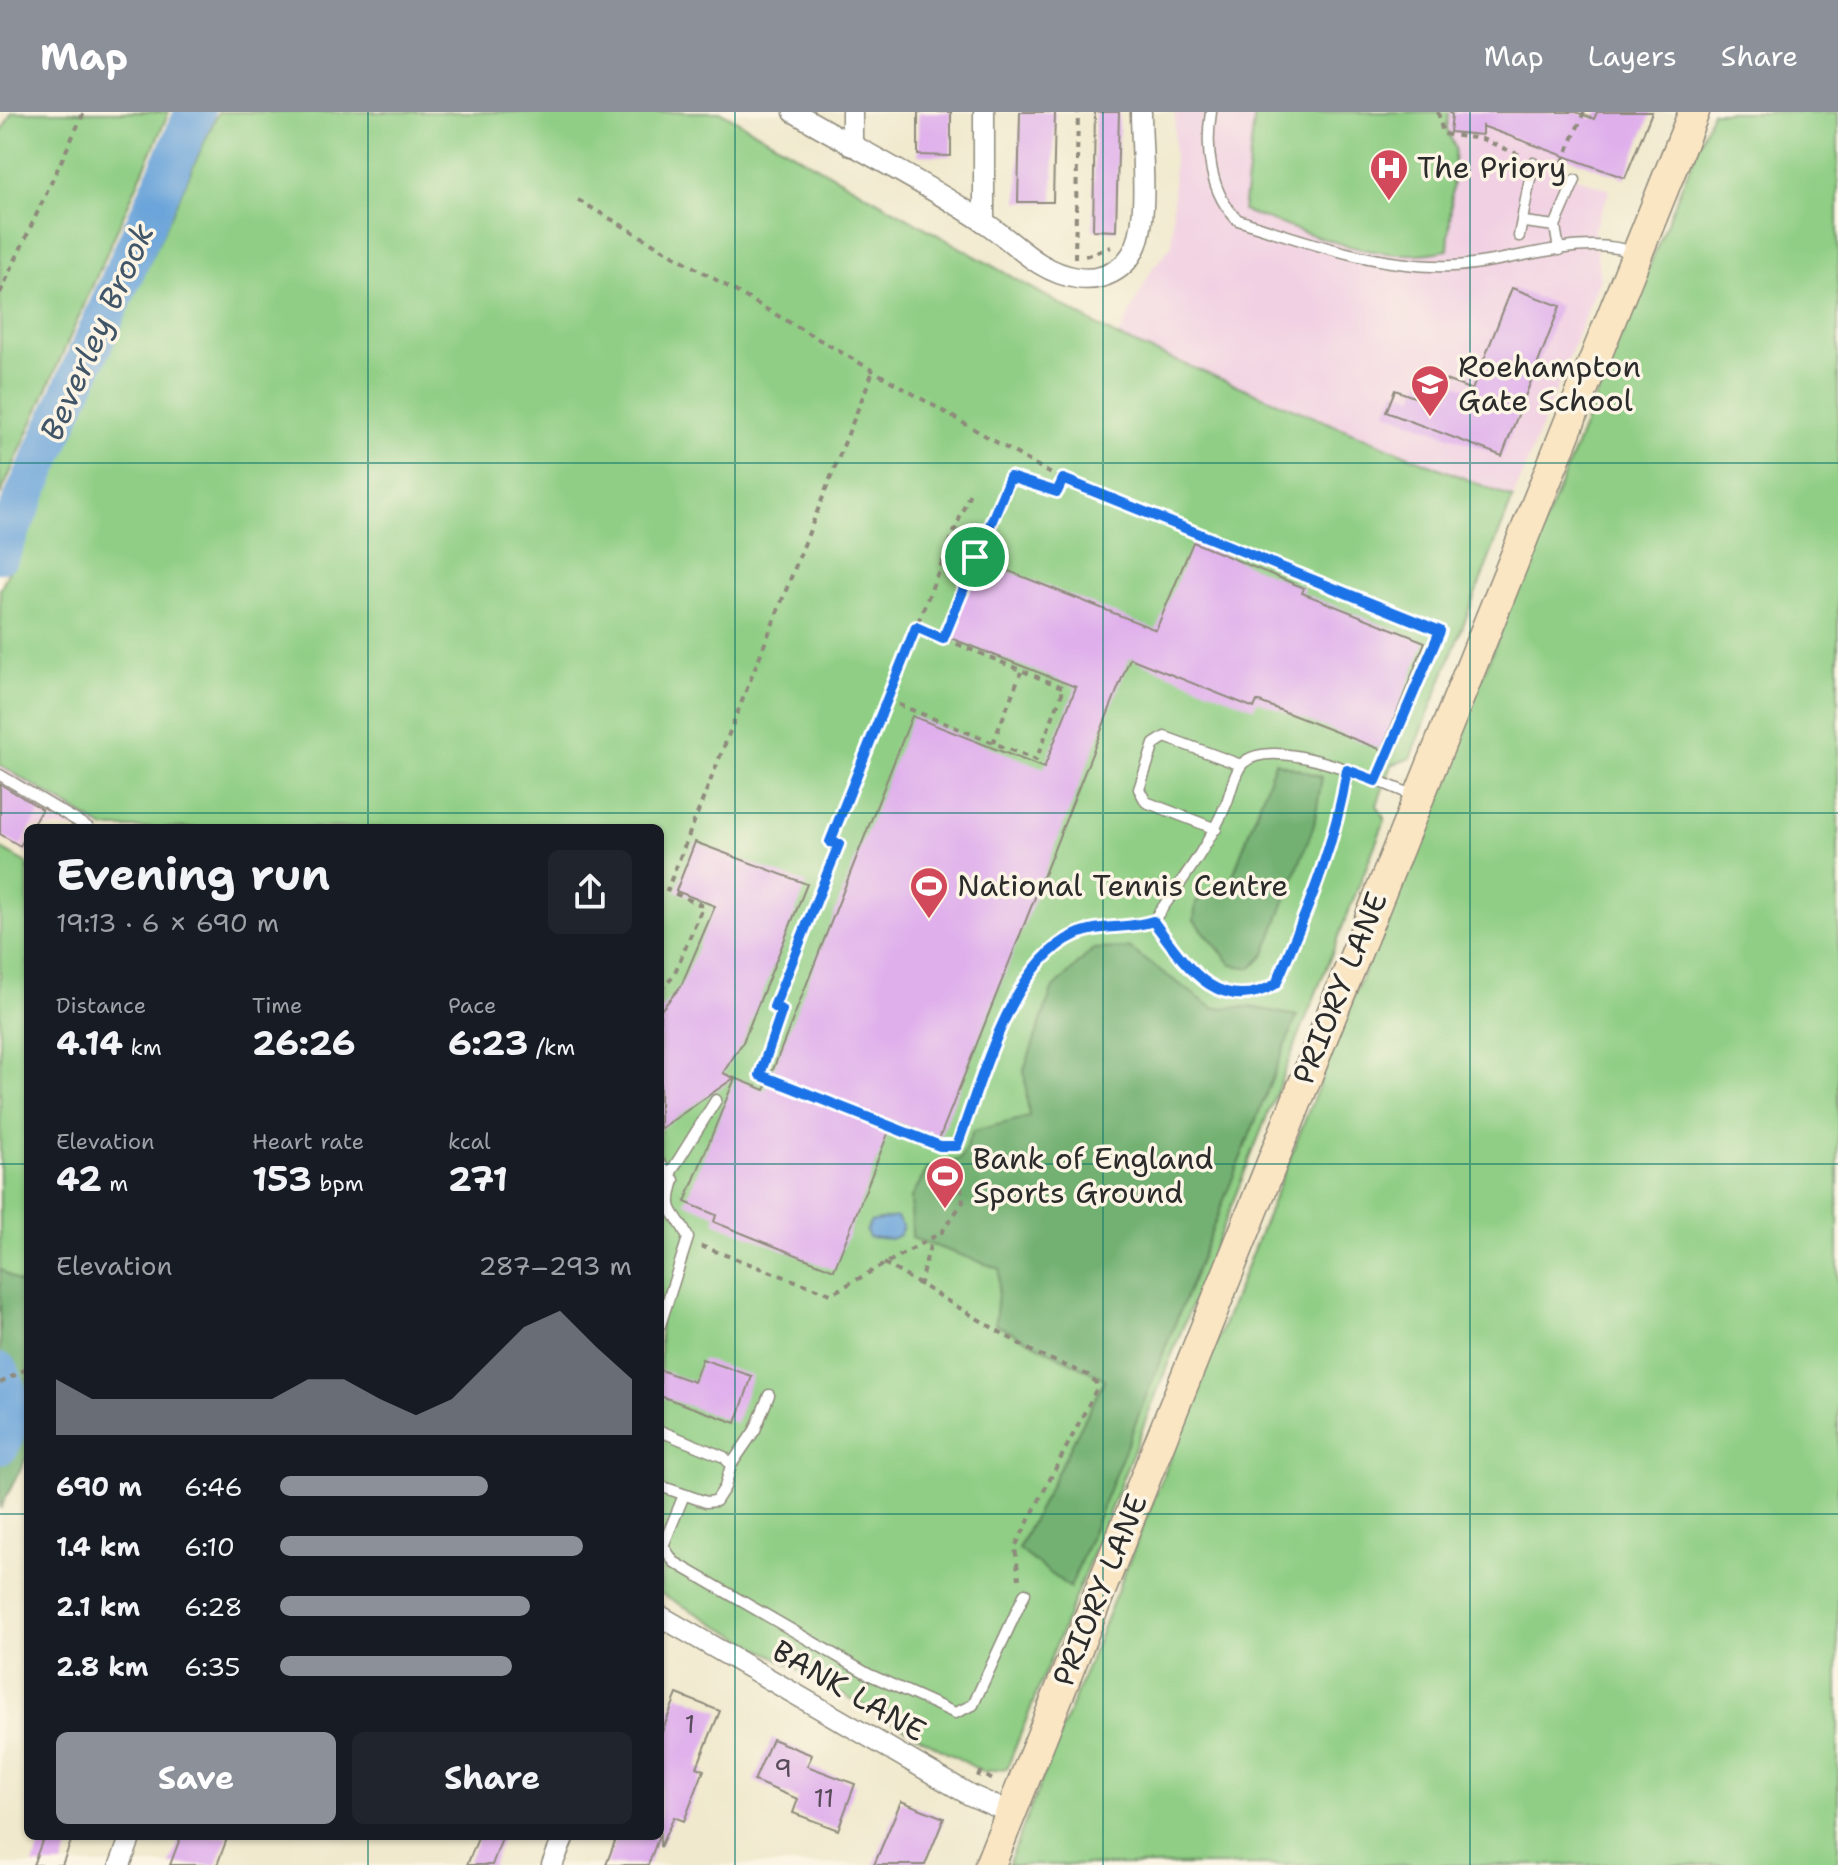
<!DOCTYPE html>
<meta charset="utf-8">
<style>
:root{--surface:#171b24;--page:#20242c;--text:#f1f3f6;--muted:#9ea1a6;--accent:#8c9099}
body{margin:0;font-family:"Shantell Sans",sans-serif;background:var(--page);color:var(--text);height:100vh;display:flex;flex-direction:column;font-size:30px;white-space:nowrap}
*{box-sizing:border-box;margin:0}
p{font-size:26px;color:var(--muted)}
.icon{flex:none;width:44px;height:44px;fill:none;stroke:currentColor;stroke-width:2;stroke-linecap:round;stroke-linejoin:round}
.map{position:relative;flex:1;overflow:hidden}
.side{position:absolute;left:24px;top:712px;width:640px;height:1016px;display:flex;flex-direction:column;background:var(--surface);border-radius:12px;box-shadow:0 2px 6px #0004}
.side>*{flex:none}
.pin{position:absolute;display:grid;place-items:center;width:68px;height:68px;color:#fff;margin:-34px;border:4px solid #fff;border-radius:50%;box-shadow:0 2px 8px #0007}
.round{display:grid;place-items:center;flex:none;width:84px;height:84px;border-radius:12px;background:var(--page)}
.summary{display:flex;align-items:center;justify-content:space-between;height:136px;padding:0 32px}
h1{font-size:44px;font-weight:700;line-height:60px}
.figures{display:grid;grid-template-columns:repeat(3,1fr);gap:12px;height:136px;padding:8px 32px}
.figures div{display:grid;align-content:center}
.figures b{font-size:34px;font-weight:700}
.figures small{font-size:22px;font-weight:400}
.figures p{font-size:22px}
.chart{height:224px;padding:16px 32px}
.chart p{display:flex;justify-content:space-between}
.chart svg{width:100%;height:144px;margin-top:8px;fill:var(--accent);opacity:.7}
.action{display:flex;gap:16px;margin-top:auto;padding:16px 32px}
.action a{flex:1;height:92px;border-radius:12px;background:var(--accent);color:#fff;font-size:32px;font-weight:700;line-height:92px;text-align:center}
.action a+a{background:var(--page);color:var(--text)}
ul{padding:0 32px;list-style:none;font-size:26px}
li{display:grid;grid-template-columns:128px 96px 1fr;align-items:center;height:60px}
li i{height:20px;border-radius:10px;background:var(--accent)}
header{display:flex;align-items:center;gap:48px;box-sizing:border-box;height:112px;padding:0 40px;background:var(--accent);color:#fff}
header strong{font-size:38px}
nav{display:flex;gap:44px;margin-inline-start:auto;font-size:28px}
.map>svg:first-child{display:block}
</style>
<header>
<strong>Map</strong>
<nav><a>Map</a><a>Layers</a><a>Share</a></nav>
</header>
<div class="map">
<svg width="1838" height="1753" viewBox="0 0 1838 1753">
<rect width="100%" height="100%" fill="#fcf5e5"/>
<filter id="ink" filterUnits="userSpaceOnUse"><feTurbulence type="fractalNoise" baseFrequency=".0125" numOctaves="2"/><feDisplacementMap in="SourceGraphic" scale="16" xChannelSelector="R" yChannelSelector="G"/><feConvolveMatrix kernelMatrix="1 2 1 2 8 2 1 2 1" color-interpolation-filters="sRGB"/></filter>
<filter id="wash" filterUnits="userSpaceOnUse"><feTurbulence type="fractalNoise" baseFrequency=".006" numOctaves="4" result="noise"/><feDisplacementMap in="SourceGraphic" scale="32" xChannelSelector="R" yChannelSelector="G"/><feGaussianBlur stdDeviation="1.8" result="paint"/><feColorMatrix in="noise" values="0 0 0 0 0 0 0 0 0 0 0 0 0 0 0 0 0 1.4 0 .05"/><feComposite in="paint" operator="in"/></filter>
<g filter="url(#wash)">
<rect width="100%" height="100%" fill="#f0e9cd"/>
<g fill="#f1d0e3">
<polygon points="1175,0 1577,0 1556,57 1610,78 1594,117 1600,167 1513,386 1118,225 1152,157 1172,133"/>
<polygon points="0,653 104,716 28,716 28,742 0,725"/>
</g>
<g fill="#8fce84" stroke="#5d7c58" stroke-width="2">
<polygon points="12,0 169,0 0,384 0,23"/>
<polygon points="218,0 721,0 1118,225 1513,386 1411,646 1391,653 1377,693 1385,708 1007,1656 983,1660 660,1481 660,716 104,716 0,653 0,478"/>
<path d="M1255,0H1449L1447,17L1455,36L1448,138C1377,154 1309,121 1243,99Z"/>
<polygon points="1712,0 1838,0 1838,1753 1008,1753 1458,624"/>
<polygon points="0,736 28,752 28,1248 0,1262"/>
</g>
<g fill="#73b172" stroke="#4f6e4e" stroke-width="2">
<polygon points="1275,650 1322,665 1314,713 1265,842 1252,856 1232,853 1194,808 1196,790 1232,766"/>
<polygon points="1129,836 1213,896 1250,895 1297,904 1070,1476 1018,1437 1105,1267 995,1212 1000,1157 912,1126 911,1086 928,1056 961,1047 973,1019 1029,1005 1024,958 1052,878 1093,837"/>
<polygon points="0,1157 28,1177 28,1343 0,1397"/>
</g>
<polygon fill="#6ba4da" stroke="#4b6882" stroke-width="2" points="896,1105 903,1115 899,1123 891,1127 869,1125 866,1119 870,1110"/>
<g fill="none" stroke-linecap="round" stroke-linejoin="round">
<g stroke="#6ba4da" stroke-width="40">
<polyline points="0,441 195,0"/>
<polyline points="0,1261 14,1300 0,1333"/>
</g>
</g>
<g id="blocks">
<g fill="#dfafec">
<polygon points="918,0 951,0 951,44 918,43"/>
<polygon points="1020,0 1055,0 1053,90 1018,90"/>
<polygon points="1095,0 1119,0 1116,119 1093,118"/>
<polygon points="1449,0 1576,0 1594,7 1597,0 1652,0 1625,66 1482,14 1482,23 1450,20 1452,3"/>
<polygon points="1512,176 1560,194 1502,344 1386,300 1395,278 1414,285 1424,260 1472,278"/>
<polygon points="1193,430 1304,476 1302,481 1425,530 1382,638 1257,589 1254,596 1130,546 939,1027 893,1009 834,1158 714,1110 716,1103 685,1090 735,966 765,978 912,604 1044,656 1076,575 945,524 976,446 1156,518"/>
<polygon points="0,672 42,697 20,734 0,722"/>
<polygon points="695,730 807,772 743,930 723,961 734,966 660,1017 660,899 681,874 715,794 676,779"/>
<polygon points="702,1247 752,1264 736,1311 660,1284 660,1258 694,1270"/>
<polygon points="677,1582 720,1599 697,1655 704,1658 684,1709 674,1705 660,1735 660,1625"/>
<polygon points="772,1627 812,1643 807,1654 855,1672 838,1718 793,1701 798,1687 754,1669"/>
<polygon points="901,1689 944,1706 925,1753 874,1753"/>
<polygon points="44,1724 73,1724 62,1753 33,1753"/>
<polygon points="181,1724 228,1724 217,1753 170,1753"/>
<polygon points="479,1724 503,1724 492,1753 467,1753"/>
<polygon points="617,1724 659,1724 648,1753 606,1753"/>
</g>
</g>
</g>
<g filter="url(#ink)">
<use href="#blocks" fill-opacity="0" stroke="#8e8a7c" stroke-width="2"/>
<g fill="none" stroke-linecap="round" stroke-linejoin="round">
<g stroke="#8e8a7c" stroke-width="13">
<g id="lane">
<path d="M1211,0C1205,37 1210,82 1238,108C1306,130 1381,157 1453,154C1509,152 1582,120 1635,141"/>
<polyline points="1524,110 1555,114 1559,138"/>
<polyline points="1555,114 1575,68"/>
<polyline points="1519,124 1533,51"/>
<polyline points="0,663 89,716"/>
<polyline points="1216,717 1146,690 1139,677 1154,632 1165,625 1241,653"/>
<path d="M1153,809C1181,770 1209,734 1227,690C1231,679 1235,659 1243,651C1275,622 1381,670 1417,685"/>
<path d="M957,1034C981,972 1010,852 1075,823C1101,811 1128,818 1153,809C1185,852 1217,905 1276,872C1306,801 1335,735 1347,658"/>
<path d="M660,1052L674,1068C663,1104 676,1097 688,1126L660,1213"/>
<polyline points="671,1060 716,988"/>
<polyline points="660,1319 724,1345 731,1353 725,1375 716,1389 706,1390 660,1374"/>
<polyline points="731,1353 755,1318 769,1283"/>
<polyline points="684,1383 663,1434 674,1450 868,1562 955,1601 973,1593 1025,1481"/>
</g>
</g>
<g stroke="#8e8a7c" stroke-width="23">
<g id="street">
<path d="M794,0C857,37 924,70 984,110C1016,131 1038,160 1077,166C1102,170 1126,158 1136,134C1149,102 1141,36 1141,0"/>
<polyline points="984,0 984,110"/>
<polyline points="852,34 852,0"/>
<polyline points="660,1504 970,1683 1011,1701"/>
<polyline points="120,1753 131,1724"/>
<polyline points="552,1753 564,1724"/>
</g>
</g>
<g stroke="#8e8a7c" stroke-width="33">
<polyline id="secondary" points="990,1753 1694,0"/>
</g>
<g stroke="#8e8a7c" stroke-width="4" stroke-dasharray="6 6" stroke-linecap="butt">
<polyline points="1438,0 1443,22 1482,27 1522,44"/>
<polyline points="1558,61 1584,0"/>
<polyline points="578,88 1055,364 1440,519 1383,656"/>
<polyline points="1085,144 1111,135"/>
<polyline points="1075,146 1078,0"/>
<polyline points="0,181 84,0"/>
<polyline points="943,527 1010,365 1057,380 1063,368"/>
<polyline points="887,588 1036,648 1064,576 916,515"/>
<polyline points="993,631 1021,560"/>
<polyline points="660,878 673,865 703,794 667,778 873,259"/>
<polyline points="944,1034 760,963 782,898 774,895 839,732 830,730 971,378"/>
<polyline points="701,1134 831,1182 942,1120 963,1090 958,1050"/>
<polyline points="884,1151 1035,1241 1088,1263 1096,1271 1097,1276 1015,1435 1019,1467"/>
<polyline points="919,1174 932,1127"/>
<polyline points="0,1271 28,1256"/>
<polyline points="978,1665 980,1661 993,1668"/>
</g>
<use href="#lane" stroke="#fff" stroke-width="10"/>
<use href="#street" stroke="#fff" stroke-width="20"/>
<use href="#secondary" stroke="#fbe6c4" stroke-width="30"/>
</g>
</g>
<g fill="none" stroke-linecap="round" stroke-linejoin="round" filter="url(#ink)">
<g stroke="#fff" stroke-width="16">
<path id="route" d="M1010,365L1057,380L1063,367L1440,519L1376,669L1347,658C1335,735 1306,801 1276,872C1217,905 1185,852 1153,809C1128,818 1101,811 1075,823C1010,852 981,972 957,1034H940L760,963L782,898L774,895L839,732L830,730L916,515L943,527Z"/>
</g>
<use href="#route" stroke="#1a73e8" stroke-width="10"/>
</g>
<path fill="none" stroke="#0f766e" stroke-width="2" stroke-opacity="0.55" d="M368,0V716M735,0V1753M1103,0V1753M1470,0V1753M0,351H1838M0,701H1838M0,1052H28M660,1052H1838M0,1402H28M660,1402H1838M368,1724V1753"/>
<defs>
<g id="hospital-pin" transform="scale(2)"><path d="M0 17L-7.5 6A9.5 9.5 0 1 1 7.5 6Z" fill="#d1495b" stroke="#fcf5e5"/><path d="M-5-5h3v3.5h4V-5h3V5h-3V1.5h-4V5h-3Z" fill="#fff"/></g>
<g id="school-pin" transform="scale(2)"><path d="M0 17L-7.5 6A9.5 9.5 0 1 1 7.5 6Z" fill="#d1495b" stroke="#fcf5e5"/><path d="M0-5L7-2L0 1L-7-2ZM-4 1L0 2.5L4 1V4Q0 6-4 4Z" fill="#fff"/></g>
<g id="stadium-pin" transform="scale(2)"><path d="M0 17L-7.5 6A9.5 9.5 0 1 1 7.5 6Z" fill="#d1495b" stroke="#fcf5e5"/><path d="M0-5a6.5 5 0 1 0 0 10a6.5 5 0 1 0 0-10ZM-3.5-1.8h7v3.6h-7Z" fill="#fff"/></g>
</defs>
<g fill-rule="evenodd">
<use href="#hospital-pin" x="1389" y="56"/>
<use href="#school-pin" x="1430" y="272"/>
<use href="#stadium-pin" x="929" y="774"/>
<use href="#stadium-pin" x="945" y="1064"/>
</g>
<g text-anchor="middle" stroke-width="7" stroke-linejoin="round" paint-order="stroke">
<g font-size="26" fill="#584c5b">
<text x="690" y="1621">1</text>
<text x="783" y="1665">9</text>
<text x="824" y="1695">11</text>
</g>
<g font-size="30" fill="#2b2b2b" stroke="#fcf5e5" text-anchor="start">
<text x="1417" y="66">The Priory</text>
<text x="1458" y="265">Roehampton<tspan x="1458" dy="34">Gate School</tspan></text>
<text x="957" y="784">National Tennis Centre</text>
<text x="973" y="1057">Bank of England<tspan x="973" dy="34">Sports Ground</tspan></text>
</g>
<g font-size="30" fill="#2b2b2b" stroke="#fcf5e5">
<text transform="translate(1340 876) rotate(-68)" y="10">PRIORY LANE</text>
<text transform="translate(1100 1478) rotate(-68)" y="10">PRIORY LANE</text>
<text transform="translate(849 1579) rotate(30)" y="10">BANK LANE</text>
</g>
<g font-size="32" font-style="italic" fill="#415568" stroke="#fcf5e5">
<text transform="translate(97 220) rotate(-66)" y="11">Beverley Brook</text>
</g>
</g>
</svg>
<div class="pin" style="left:975px;top:445px;background:#1e9e55"><svg class="icon" aria-label="arrive" viewBox="0 0 24 24"><path d="M6 21V4h12l-3 4 3 4H6"/></svg></div>
<section class="side">
<div class="summary"><div><h1>Evening run</h1><p>19:13 · 6 × 690 m</p></div><a class="round"><svg class="icon" aria-label="share" viewBox="0 0 24 24"><path d="M12 15V3M7 8l5-5 5 5M5 13v7h14v-7"/></svg></a></div>
<div class="figures">
<div><p>Distance</p><b>4.14<small> km</small></b></div>
<div><p>Time</p><b>26:26</b></div>
<div><p>Pace</p><b>6:23<small> /km</small></b></div>
</div>
<div class="figures">
<div><p>Elevation</p><b>42<small> m</small></b></div>
<div><p>Heart rate</p><b>153<small> bpm</small></b></div>
<div><p>kcal</p><b>271</b></div>
</div>
<div class="chart"><p><span>Elevation</span>287–293 m</p>
<svg viewBox="0 0 160 44" preserveAspectRatio="none"><path d="M0 44V27L10 33L20 33L30 33L40 33L50 33L60 33L70 27L80 27L90 33L100 38L110 33L120 22L130 11L140 6L150 17L160 27V44z"/></svg>
</div>
<ul>
<li><b>690 m</b>6:46<i style="width:59%"></i></li>
<li><b>1.4 km</b>6:10<i style="width:86%"></i></li>
<li><b>2.1 km</b>6:28<i style="width:71%"></i></li>
<li><b>2.8 km</b>6:35<i style="width:66%"></i></li>
</ul>
<div class="action"><a>Save</a><a>Share</a></div>
</section>
</div>
